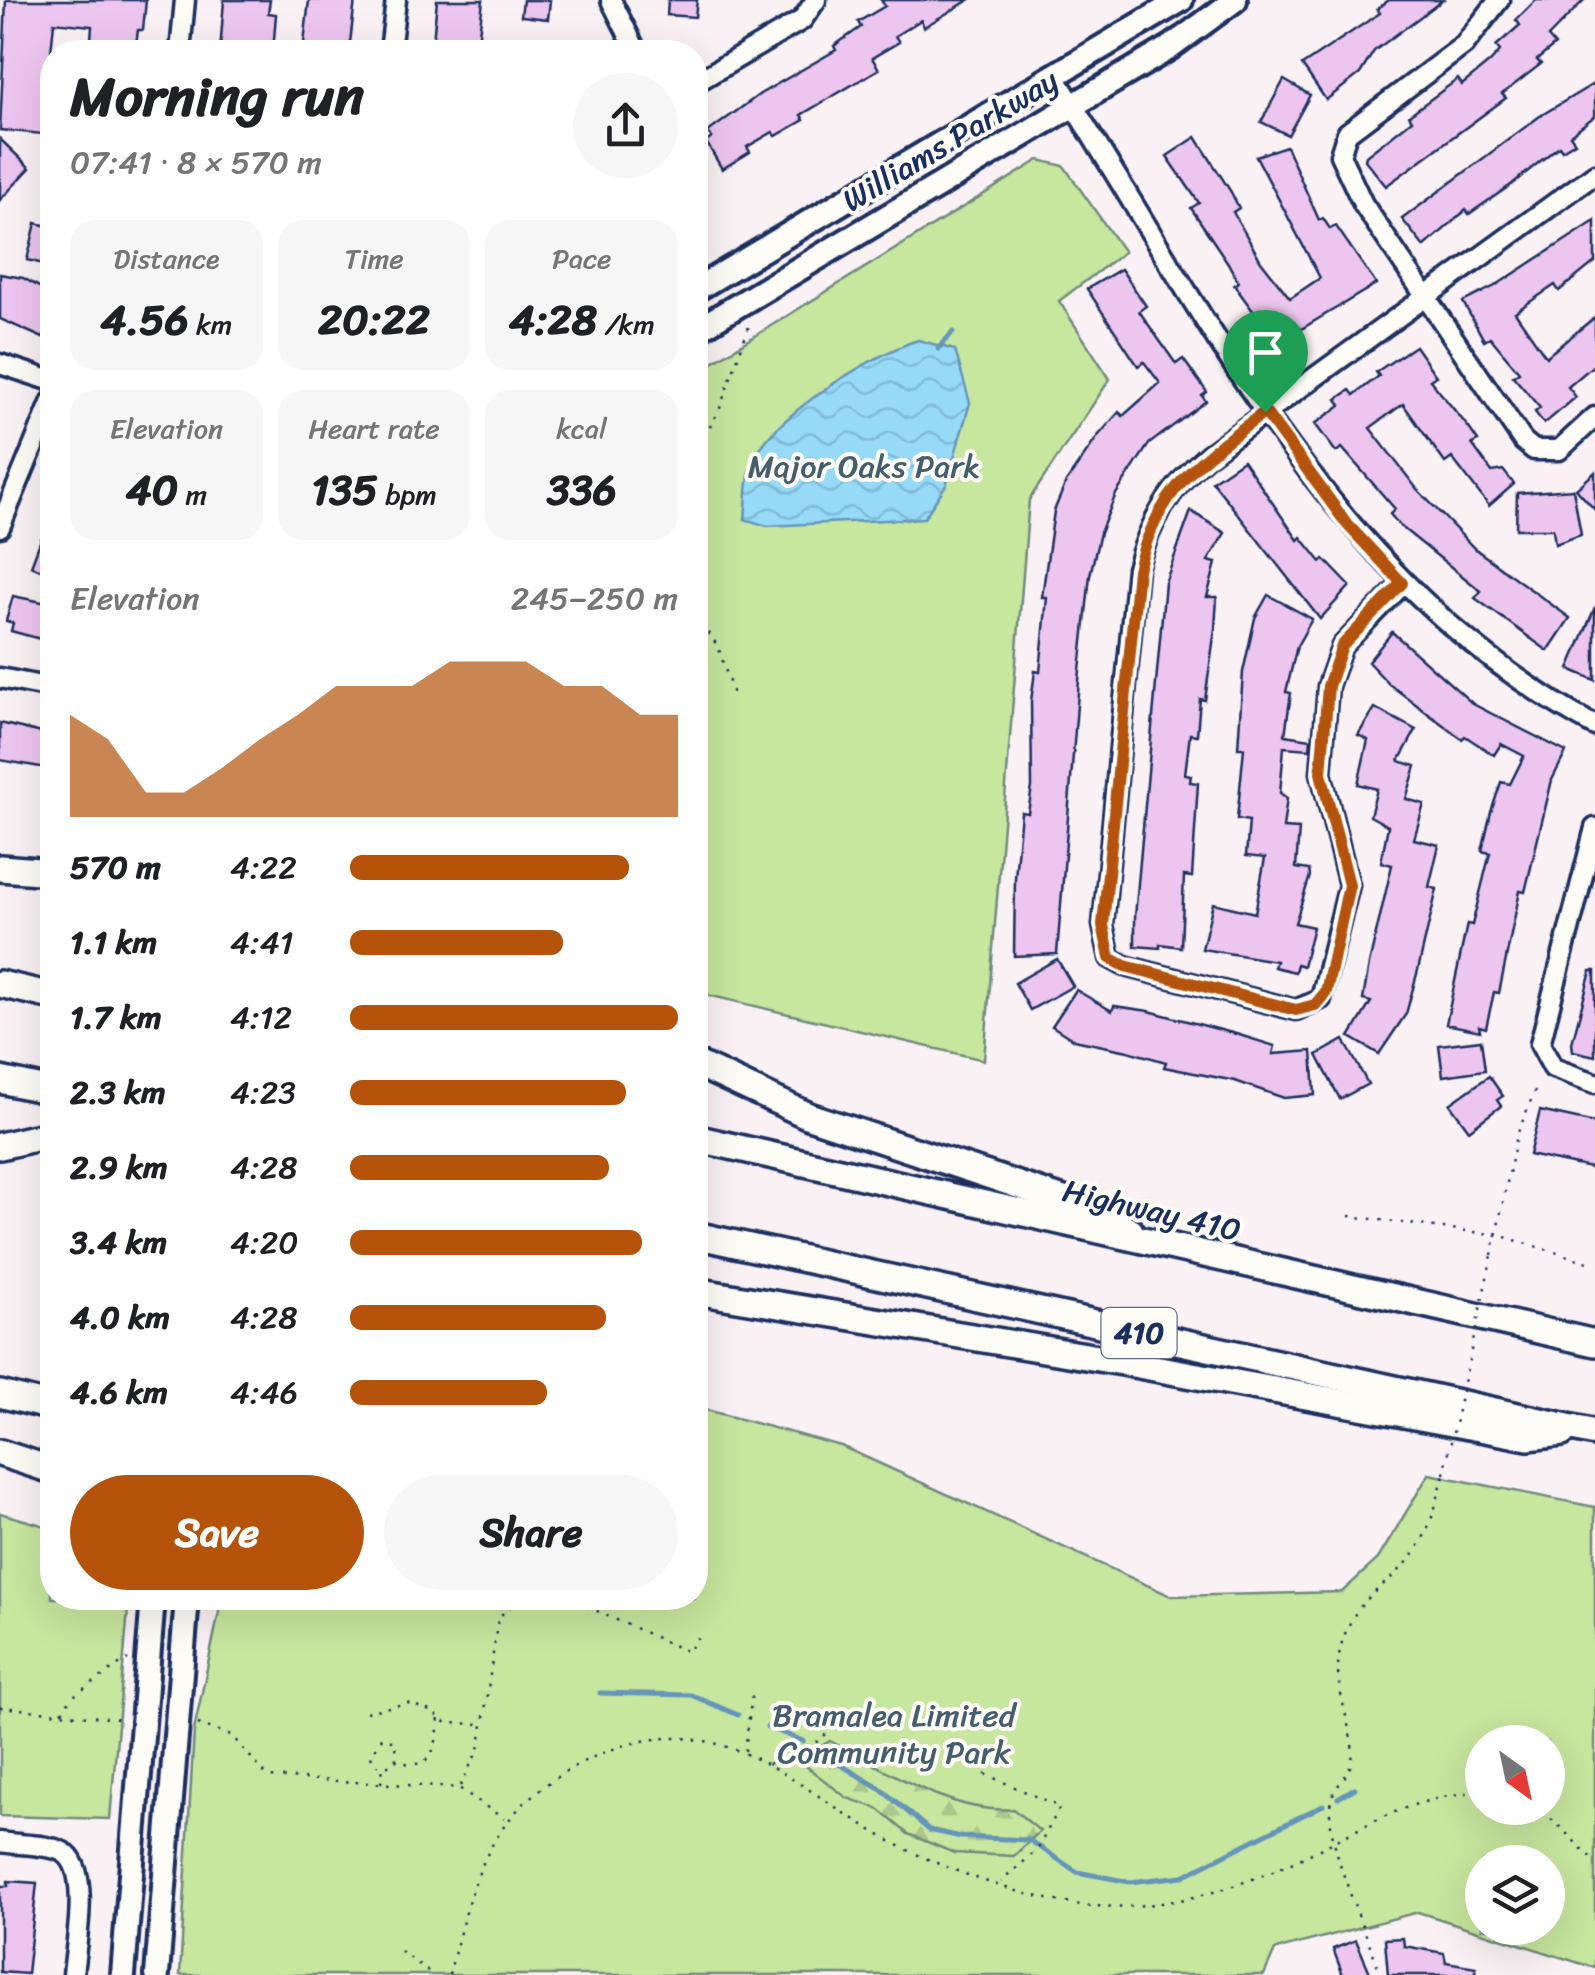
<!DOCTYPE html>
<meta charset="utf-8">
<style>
:root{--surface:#fff;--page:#f6f6f6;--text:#202124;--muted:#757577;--accent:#b45309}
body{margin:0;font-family:Sriracha,sans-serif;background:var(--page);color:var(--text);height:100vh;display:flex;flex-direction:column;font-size:38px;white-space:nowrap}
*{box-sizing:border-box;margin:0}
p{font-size:32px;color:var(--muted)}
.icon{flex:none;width:55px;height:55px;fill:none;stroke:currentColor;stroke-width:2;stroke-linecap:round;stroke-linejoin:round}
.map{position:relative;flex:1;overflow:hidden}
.sheet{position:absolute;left:40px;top:40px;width:668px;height:1570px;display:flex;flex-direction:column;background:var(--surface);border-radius:40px;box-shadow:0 10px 40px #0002}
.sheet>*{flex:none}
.needle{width:65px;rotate:147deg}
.controls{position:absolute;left:1465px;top:1725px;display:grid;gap:20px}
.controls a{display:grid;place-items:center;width:100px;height:100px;border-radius:50%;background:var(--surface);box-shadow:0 10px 40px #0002;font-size:50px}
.pin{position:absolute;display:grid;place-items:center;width:85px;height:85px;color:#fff;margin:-102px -42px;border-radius:50% 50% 50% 0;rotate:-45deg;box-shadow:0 0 10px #0007}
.pin .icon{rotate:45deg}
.round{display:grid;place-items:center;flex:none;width:105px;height:105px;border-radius:52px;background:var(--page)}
.overview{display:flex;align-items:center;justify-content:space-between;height:170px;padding:0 30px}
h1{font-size:55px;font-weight:700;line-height:75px}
.stats{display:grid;grid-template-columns:repeat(3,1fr);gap:15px;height:170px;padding:10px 30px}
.stats div{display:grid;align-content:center;border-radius:25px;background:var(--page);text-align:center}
.stats b{font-size:42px;font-weight:700}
.stats small{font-size:28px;font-weight:400}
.stats p{font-size:28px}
.chart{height:280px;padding:20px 30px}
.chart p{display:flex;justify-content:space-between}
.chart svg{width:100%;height:180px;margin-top:10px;fill:var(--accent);opacity:.7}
.action{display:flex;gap:20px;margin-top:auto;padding:20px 30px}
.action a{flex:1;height:115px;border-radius:60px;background:var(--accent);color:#fff;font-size:40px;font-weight:700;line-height:115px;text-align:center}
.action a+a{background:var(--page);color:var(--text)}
ul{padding:0 30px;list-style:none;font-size:32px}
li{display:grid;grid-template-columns:160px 120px 1fr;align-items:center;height:75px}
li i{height:25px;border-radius:12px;background:var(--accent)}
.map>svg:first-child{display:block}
</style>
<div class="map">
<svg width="1595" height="1975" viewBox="0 0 1595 1975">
<defs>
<pattern id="forest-firs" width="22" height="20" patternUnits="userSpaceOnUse" patternTransform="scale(2.5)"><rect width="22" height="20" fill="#c7e69e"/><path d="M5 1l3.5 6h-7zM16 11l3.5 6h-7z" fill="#aac68a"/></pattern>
<pattern id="water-waves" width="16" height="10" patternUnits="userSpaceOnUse" patternTransform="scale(2.5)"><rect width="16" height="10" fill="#96daf8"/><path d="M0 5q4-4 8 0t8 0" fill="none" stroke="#81bbd7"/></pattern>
</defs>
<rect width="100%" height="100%" fill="#faf1f5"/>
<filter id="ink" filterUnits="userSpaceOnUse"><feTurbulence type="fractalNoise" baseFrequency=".01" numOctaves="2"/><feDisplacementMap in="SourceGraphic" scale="20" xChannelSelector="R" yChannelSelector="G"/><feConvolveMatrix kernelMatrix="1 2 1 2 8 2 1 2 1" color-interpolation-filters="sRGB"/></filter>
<g filter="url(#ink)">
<g fill="#c7e69e" stroke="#718a7e" stroke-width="2.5" fill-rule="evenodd">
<polygon points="1039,160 1064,166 1124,252 1059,301 1110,379 1029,500 984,1060 695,992 695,373"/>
<path d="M695,1407L841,1446L1171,1596L1342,1592L1378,1559L1429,1474L1595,1507V1968L1418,1912L1275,1950L1264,1975H180L194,1730L222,1598H695ZM1482,1742H1548V1808H1482ZM1482,1862H1548V1928H1482Z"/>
<polygon points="0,1513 52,1528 52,1598 129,1598 110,1819 0,1816"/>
</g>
<path fill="url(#forest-firs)" stroke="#718a7e" stroke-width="2.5" d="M830,1741C885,1768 951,1815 1013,1809L1040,1831L1014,1856L954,1853L908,1834L877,1808L847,1798L802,1763L804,1756Z"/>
<path fill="url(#water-waves)" stroke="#6596ba" stroke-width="2.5" d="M918,340L955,350L970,403L946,485L924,518L767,526L745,519C747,502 746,480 752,464C768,418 873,354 918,340Z"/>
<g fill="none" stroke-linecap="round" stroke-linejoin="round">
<g stroke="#6596ba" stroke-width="5">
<polyline points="938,349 953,332"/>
<polyline points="600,1693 691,1695 738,1715"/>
<polyline points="767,1727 803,1741"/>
<polyline points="814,1749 881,1789 929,1830 961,1837 1029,1840 1077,1872 1130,1882 1183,1876 1323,1805"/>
<polyline points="1338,1798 1355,1788"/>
</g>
</g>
<g fill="#edc6ef" stroke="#1b2f5e" stroke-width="2.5">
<polygon points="6,0 146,0 143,30 138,30 135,52 90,52 92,26 54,22 43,134 0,130"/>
<polygon points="224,0 270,0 268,13 276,14 273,52 220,52"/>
<polygon points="309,0 355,0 349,52 303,52"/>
<polygon points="437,0 483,0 477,52 432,52"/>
<polygon points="523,0 550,0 548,19 521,16"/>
<polygon points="668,0 697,0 695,17 667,15"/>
<polygon points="881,0 969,0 924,27 921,20 895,36 899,42 872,58 879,69 801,115 804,120 776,136 773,132 747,147 750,152 722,169 706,142 712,138 708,132 760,94 836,50 834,46 861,27 858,22 885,6"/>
<polygon points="1389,0 1443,0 1374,51 1360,74 1326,100 1302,65 1380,13 1377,9"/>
<polygon points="1536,0 1584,0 1548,37 1555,45 1537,60 1541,64 1502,94 1506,98 1386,186 1365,160 1366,156 1412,120 1409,115 1458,79 1462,85 1490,62 1500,51 1496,46 1520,25 1516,20"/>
<polygon points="1284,80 1310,95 1288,135 1261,122"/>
<polygon points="1595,83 1595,116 1570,135 1575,142 1562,150 1559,146 1511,185 1469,214 1466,210 1424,247 1402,219 1540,116"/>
<polygon points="1196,137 1231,192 1239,208 1233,212 1261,261 1290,298 1320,278 1256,156 1286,146 1319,220 1323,218 1330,229 1336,226 1376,284 1283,340 1286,344 1273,354 1253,328 1259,319 1234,285 1238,282 1228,263 1191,208 1199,203 1167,156"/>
<polygon points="0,139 30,168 0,200"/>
<polygon points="1595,221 1595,262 1559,291 1555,285 1515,312 1546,357 1595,317 1595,364 1568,387 1576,397 1544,424 1535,412 1540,408 1513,376 1519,372 1490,337 1484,340 1463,302 1495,286"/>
<polygon points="36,223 52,227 52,266 27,260"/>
<polygon points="1121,269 1146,306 1139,311 1176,364 1183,359 1207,392 1202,396 1206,401 1149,444 1116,494 1100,533 1090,575 1079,680 1057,954 1014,956 1015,878 1021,812 1028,813 1032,787 1031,701 1035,671 1040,672 1047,597 1042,597 1054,511 1066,482 1098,436 1119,412 1123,416 1160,383 1144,362 1138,366 1087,289"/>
<polygon points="0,274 23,278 52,294 52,320 43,338 0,319"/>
<polygon points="1415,346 1436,376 1430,380 1469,428 1478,441 1472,444 1492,472 1503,470 1514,484 1489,506 1452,458 1445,463 1403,404 1370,428 1417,489 1474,548 1570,618 1548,651 1475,598 1481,591 1400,526 1390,514 1395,509 1342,448 1336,452 1315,424 1341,405 1337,399 1350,390 1354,395 1379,376 1376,372"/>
<polygon points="1243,460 1298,540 1301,537 1321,562 1324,559 1350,586 1320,619 1212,481"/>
<polygon points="1595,472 1595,510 1576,489"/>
<polygon points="1573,489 1581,535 1555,544 1553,529 1516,529 1517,493"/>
<polygon points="1191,511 1225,533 1208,561 1216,563 1207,597 1217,597 1215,629 1205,700 1200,699 1197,735 1190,734 1185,774 1191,775 1190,782 1198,783 1192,877 1184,876 1181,947 1160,944 1160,948 1135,946 1135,917 1165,583"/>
<polygon points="51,512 52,512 52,574 31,566"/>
<polygon points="1268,595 1312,619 1297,646 1286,692 1291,693 1285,735 1311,739 1310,749 1284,747 1280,793 1287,798 1283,828 1299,829 1296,868 1309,870 1310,876 1295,923 1313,927 1303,966 1297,964 1295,972 1274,967 1276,961 1202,949 1213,903 1255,913 1265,858 1246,856 1249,821 1237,819 1244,748 1238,748 1243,672 1255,618"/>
<polygon points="13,596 52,604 52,633 47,631 44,640 11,631 13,623 6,621"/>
<polygon points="1595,607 1595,680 1569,669"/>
<polygon points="1392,632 1473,704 1566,752 1552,780 1525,892 1520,891 1499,993 1494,992 1486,1028 1479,1026 1480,1031 1446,1024 1467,924 1472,925 1490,853 1482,851 1491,812 1501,782 1510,784 1524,756 1501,744 1494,755 1465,736 1462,739 1389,684 1368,662"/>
<polygon points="1375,708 1416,730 1399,761 1416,766 1406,799 1424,804 1414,839 1439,845 1429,887 1437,889 1418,970 1406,1014 1379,1054 1350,1037 1371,1002 1363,1000 1369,964 1392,865 1381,862 1388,826 1370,816 1377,789 1358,784 1368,740 1358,735"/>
<polygon points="0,723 46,734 44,740 52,741 52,769 0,760"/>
<polygon points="1057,959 1073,986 1030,1010 1015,983"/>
<polygon points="1591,971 1595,971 1595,1056 1573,1051 1572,1043"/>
<polygon points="1076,990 1112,1011 1114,1006 1149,1011 1236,1034 1275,1046 1273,1054 1312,1051 1315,1095 1284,1098 1235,1081 1164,1067 1166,1062 1128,1051 1074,1040 1052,1026"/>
<polygon points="1344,1040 1368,1084 1340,1099 1317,1055"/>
<polygon points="1481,1040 1485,1070 1443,1076 1439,1045"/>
<polygon points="1489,1076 1503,1096 1497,1100 1501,1106 1469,1130 1450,1104"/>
<polygon points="1540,1111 1595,1123 1595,1169 1529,1155"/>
<polygon points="8,1881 37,1883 27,1974 0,1972 0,1886 8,1886"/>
<polygon points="1403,1938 1404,1946 1444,1953 1446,1962 1476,1967 1476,1975 1388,1975 1385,1939"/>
<polygon points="1356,1940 1371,1975 1343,1975 1333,1949"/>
</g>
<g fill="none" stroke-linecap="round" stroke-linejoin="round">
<g stroke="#1b2f5e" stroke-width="25">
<g id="minor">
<polyline points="611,0 637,52"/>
<polyline points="1499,0 1464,45 1347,133 1340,155 1363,204 1523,441 1534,450 1559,450 1595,417"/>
<polyline points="180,52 185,0"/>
<polyline points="390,52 396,0"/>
<path d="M1055,77C1209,318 1332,584 1595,726"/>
<polyline points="695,83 802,20 816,0"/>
<polyline points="0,364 52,381"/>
<polyline points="0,527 52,401"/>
<path d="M1403,583L1342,646L1328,686L1321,773L1349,885L1321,999L1296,1010L1125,966L1110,958L1103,925L1137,569C1150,520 1171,487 1209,454L1595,174"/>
<polyline points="0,678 52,688"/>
<polyline points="1595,828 1540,1044 1553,1068 1595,1083"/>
<path d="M0,1842C18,1845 48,1844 63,1852C92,1868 75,1947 73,1975"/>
</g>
</g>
<g stroke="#1b2f5e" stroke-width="30">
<g id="major">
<polyline points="695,290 1181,0"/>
<polyline points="695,331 1171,47 1235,0"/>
<polyline points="123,1975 153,1598"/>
<polyline points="157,1975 187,1598"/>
</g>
</g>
<g stroke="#1b2f5e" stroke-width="32">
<g id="highway">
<polyline points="0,868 52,872"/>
<polyline points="0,984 52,996"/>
<polyline points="695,1063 809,1116 1097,1211 1130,1231"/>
<polyline points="0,1080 52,1091"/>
<polyline points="695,1138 1595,1343"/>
<polyline points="0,1146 52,1134"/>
<polyline points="695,1235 1595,1433"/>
<polyline points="695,1291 1122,1362 1528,1437 1562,1433"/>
<polyline points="0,1394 52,1407"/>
<polyline points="0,1453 52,1470"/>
</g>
</g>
<g stroke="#1b2f5e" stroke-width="2.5" stroke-dasharray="2.5 8" stroke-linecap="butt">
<polyline points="695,455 720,408 750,323"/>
<polyline points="695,474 695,482"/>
<polyline points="695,616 718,646 734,698"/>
<polyline points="1349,1216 1498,1235 1595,1264"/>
<polyline points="1492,1255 1517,1135 1536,1088"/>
<polyline points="568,1598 688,1652 700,1634"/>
<polyline points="0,1707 118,1719"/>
<polyline points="62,1712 72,1697 128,1659"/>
<polyline points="366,1712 408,1703 430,1711 447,1723 482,1724"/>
<polyline points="198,1724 231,1735 268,1777 459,1788 504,1819"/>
<polyline points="745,1751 752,1693"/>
<path d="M396,1760L395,1742L382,1738L371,1756L377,1765L388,1766L396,1760C433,1775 437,1746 439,1717"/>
<polyline points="768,1764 818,1741 838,1724"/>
<polyline points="985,1774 1060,1807 1037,1850 1001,1882"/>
<polyline points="381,1783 383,1767"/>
<polyline points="460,1786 480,1746 498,1618 519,1598"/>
<polyline points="1533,1808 1554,1821 1595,1862"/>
<polyline points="401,1951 433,1975"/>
<path d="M449,1975C474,1877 487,1810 585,1761C717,1696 785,1783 894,1843C942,1869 1041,1904 1095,1906C1164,1910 1231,1891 1293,1862C1366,1828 1397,1800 1482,1791"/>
<path d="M1381,1975C1366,1930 1328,1851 1330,1807C1331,1782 1357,1777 1352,1745C1344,1695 1325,1669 1352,1619C1365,1595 1393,1580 1410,1559C1430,1533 1436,1505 1444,1474"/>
</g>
<use href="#minor" stroke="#fdfcf7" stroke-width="18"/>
<use href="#major" stroke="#fdfcf7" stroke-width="22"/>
<use href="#highway" stroke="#fdfcf7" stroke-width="25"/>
<polyline stroke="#1b2f5e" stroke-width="2.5" stroke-dasharray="2.5 8" stroke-linecap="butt" points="1444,1474 1492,1255"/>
</g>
</g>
<g fill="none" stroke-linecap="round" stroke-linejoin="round" filter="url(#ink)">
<g stroke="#fff" stroke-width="20">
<path id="route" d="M1265,412L1347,524L1402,583L1342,646L1328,686L1321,773L1349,885L1326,992L1315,1005L1296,1010L1125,966L1110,958L1103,925L1138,570C1157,489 1201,459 1265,412Z"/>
</g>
<use href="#route" stroke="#b45309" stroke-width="12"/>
</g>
<g text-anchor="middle" stroke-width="8" stroke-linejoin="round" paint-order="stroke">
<rect fill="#fdfcf7" stroke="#5f6c8c" stroke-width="2.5" x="1101.5" y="1308" width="75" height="50" rx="8"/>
<g font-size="30" font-weight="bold" fill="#1b2f5e">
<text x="1139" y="1343">410</text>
</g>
<g font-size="32" fill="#1b2f5e" stroke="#fdfcf7">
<text transform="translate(950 140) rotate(-31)" y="11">Williams Parkway</text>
<text transform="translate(1152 1210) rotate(13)" y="11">Highway 410</text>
</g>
<g font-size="32" fill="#465d6e" stroke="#fdfcf7">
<text x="864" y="477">Major Oaks Park</text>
<text x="894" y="1726">Bramalea Limited<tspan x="894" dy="37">Community Park</tspan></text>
</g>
</g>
</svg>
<div class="controls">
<a><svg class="needle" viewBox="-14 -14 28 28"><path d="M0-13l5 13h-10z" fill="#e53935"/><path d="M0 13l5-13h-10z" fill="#757577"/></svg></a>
<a><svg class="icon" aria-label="layers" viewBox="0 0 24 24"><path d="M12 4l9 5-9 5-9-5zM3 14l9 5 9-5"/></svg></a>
</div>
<div class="pin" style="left:1265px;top:412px;background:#1e9e55"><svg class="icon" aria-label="arrive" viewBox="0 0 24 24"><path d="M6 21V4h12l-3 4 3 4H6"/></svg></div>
<section class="sheet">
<div class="overview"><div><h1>Morning run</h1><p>07:41 · 8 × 570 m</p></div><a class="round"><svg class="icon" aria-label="share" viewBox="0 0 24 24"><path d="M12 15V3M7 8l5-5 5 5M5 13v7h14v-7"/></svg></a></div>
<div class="stats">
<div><p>Distance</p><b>4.56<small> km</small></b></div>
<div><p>Time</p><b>20:22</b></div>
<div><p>Pace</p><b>4:28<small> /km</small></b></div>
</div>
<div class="stats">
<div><p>Elevation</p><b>40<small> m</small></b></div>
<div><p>Heart rate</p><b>135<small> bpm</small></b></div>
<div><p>kcal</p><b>336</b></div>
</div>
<div class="chart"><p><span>Elevation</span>245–250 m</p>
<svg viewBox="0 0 160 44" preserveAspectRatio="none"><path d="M0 44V19L10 25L20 38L30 38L40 32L50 25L60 19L70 12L80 12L90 12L100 6L110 6L120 6L130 12L140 12L150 19L160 19V44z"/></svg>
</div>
<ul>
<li><b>570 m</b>4:22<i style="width:85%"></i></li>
<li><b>1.1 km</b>4:41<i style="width:65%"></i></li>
<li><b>1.7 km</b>4:12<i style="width:100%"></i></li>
<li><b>2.3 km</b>4:23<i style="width:84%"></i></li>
<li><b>2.9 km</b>4:28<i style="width:79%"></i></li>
<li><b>3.4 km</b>4:20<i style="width:89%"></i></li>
<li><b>4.0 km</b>4:28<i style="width:78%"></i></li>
<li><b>4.6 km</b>4:46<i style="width:60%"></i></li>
</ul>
<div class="action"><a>Save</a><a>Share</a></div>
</section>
</div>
